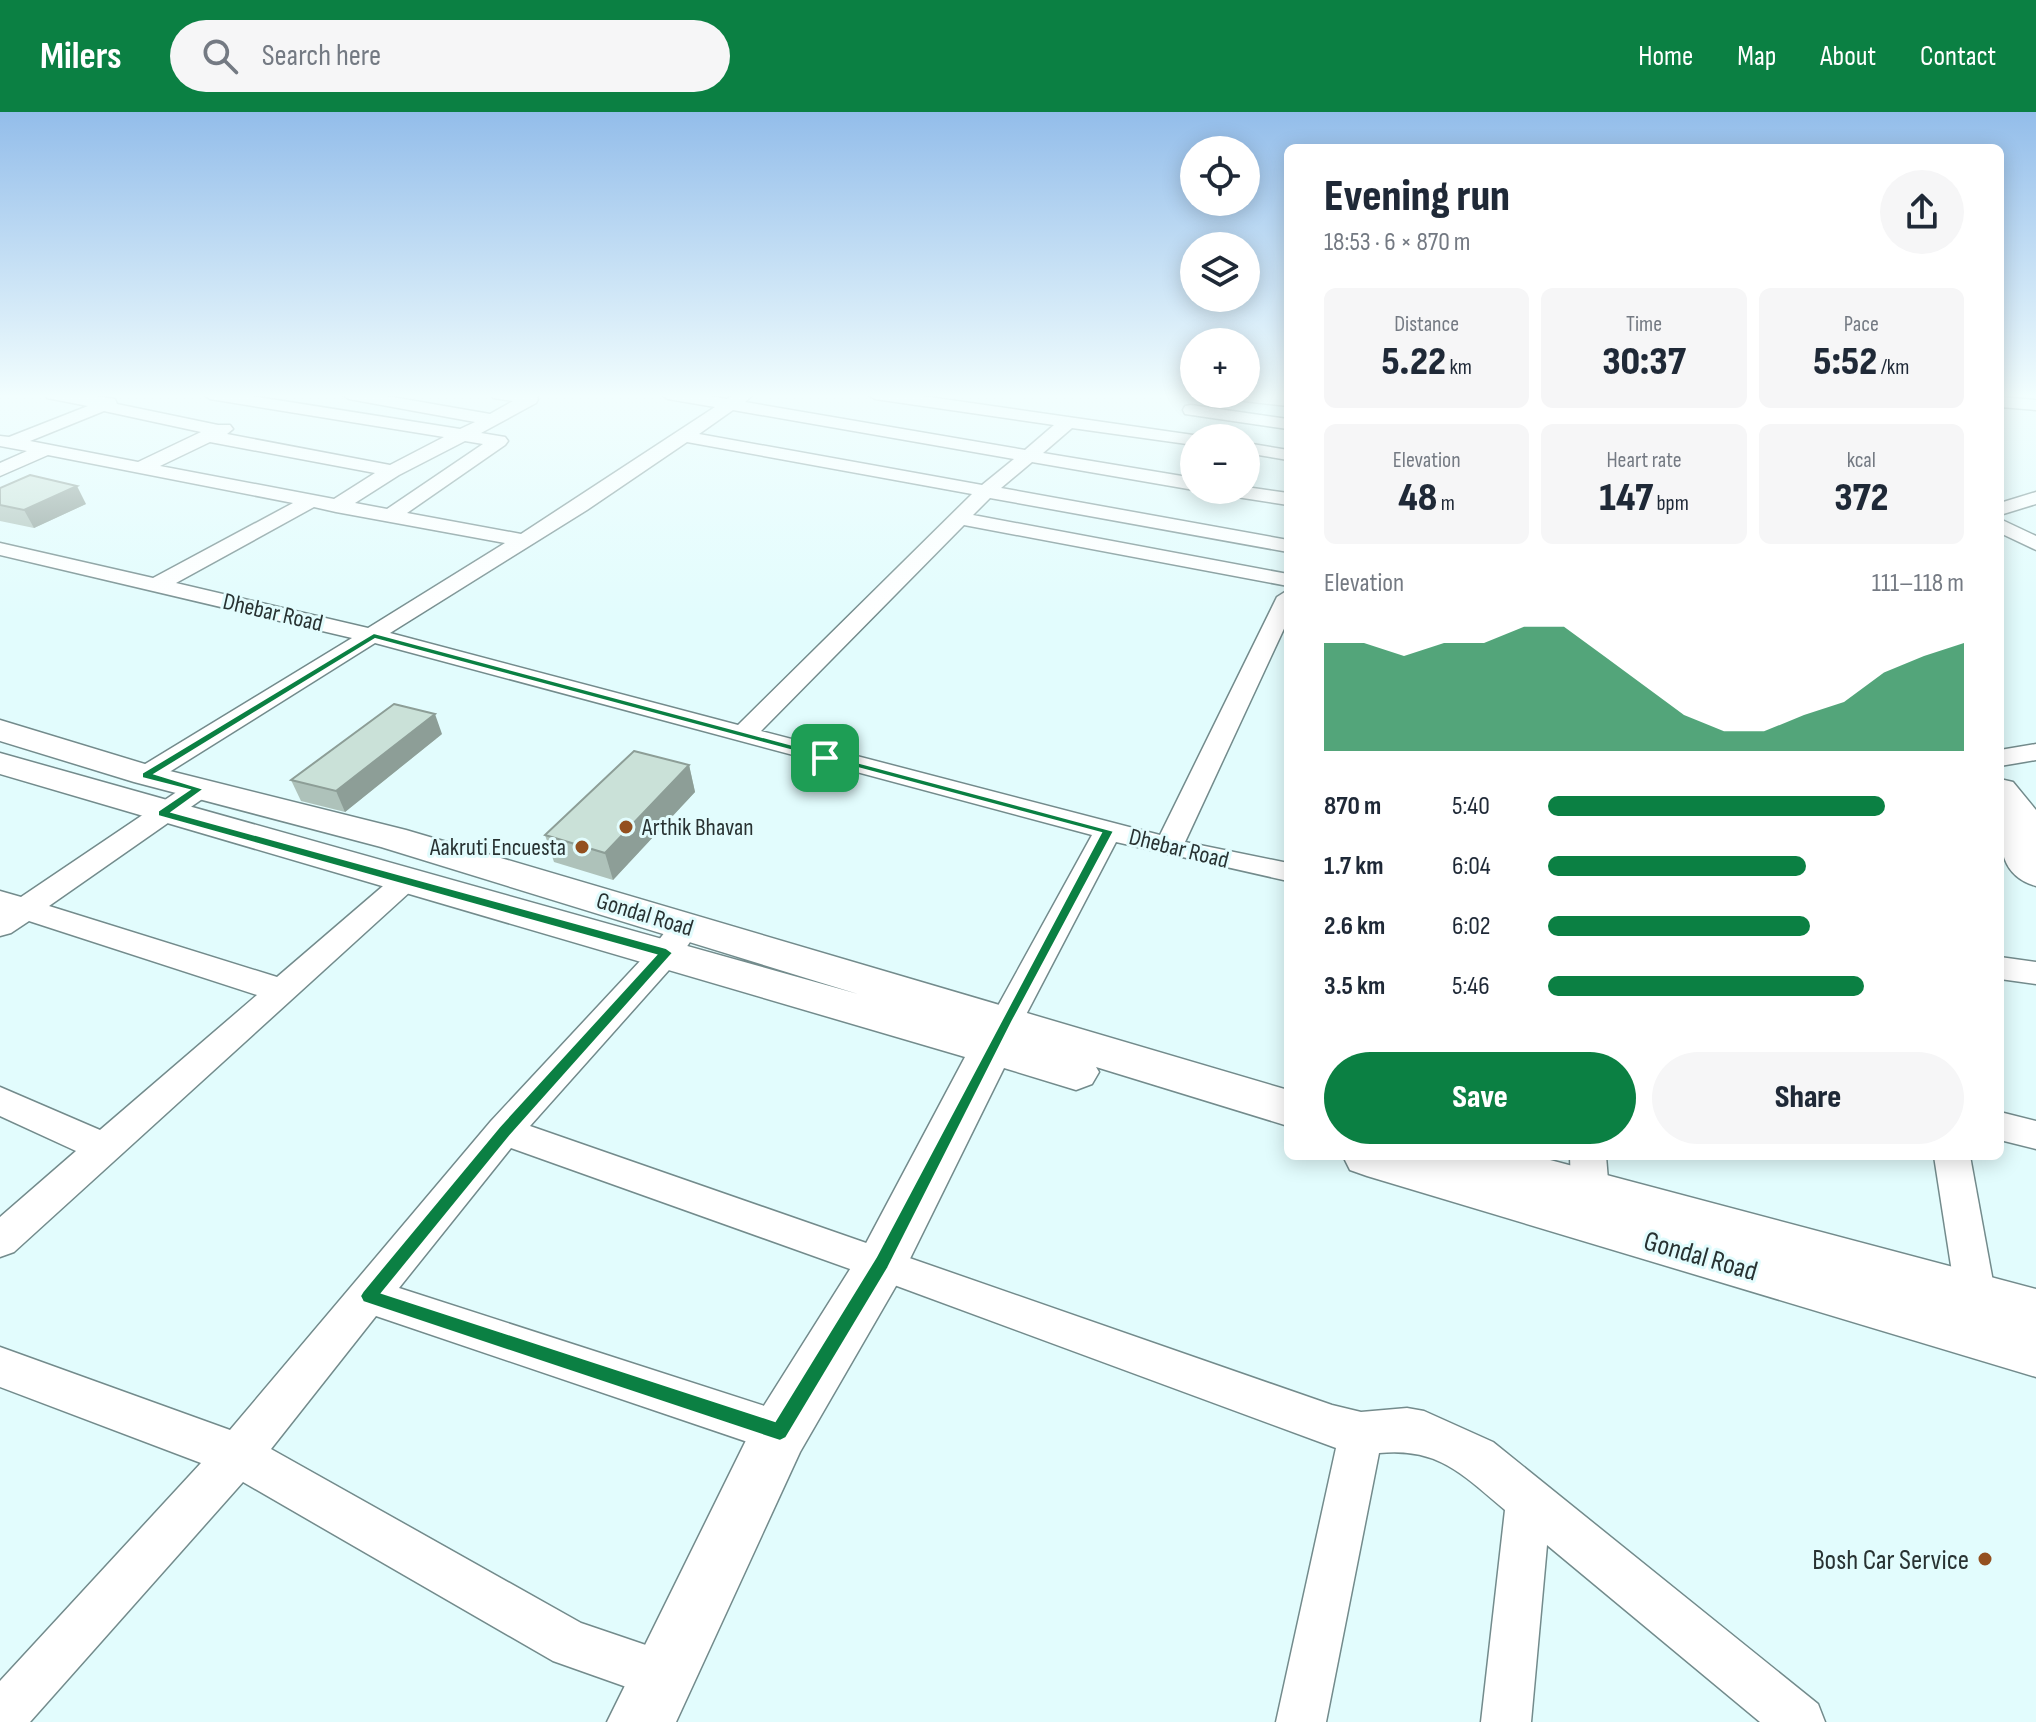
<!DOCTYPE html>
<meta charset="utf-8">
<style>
:root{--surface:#fff;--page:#f6f6f7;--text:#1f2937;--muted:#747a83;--accent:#0b8043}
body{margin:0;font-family:"Sofia Sans Condensed",sans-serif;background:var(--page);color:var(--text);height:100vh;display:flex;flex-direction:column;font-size:30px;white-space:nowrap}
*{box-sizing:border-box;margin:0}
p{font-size:26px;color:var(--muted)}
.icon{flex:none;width:44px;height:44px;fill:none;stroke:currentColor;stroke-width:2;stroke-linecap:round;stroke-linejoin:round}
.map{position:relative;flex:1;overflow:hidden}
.sheet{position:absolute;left:1284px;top:32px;width:720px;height:1016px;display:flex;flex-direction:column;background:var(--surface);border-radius:12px;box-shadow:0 4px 20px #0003}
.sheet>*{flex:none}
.buttons{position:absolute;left:1180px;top:24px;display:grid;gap:16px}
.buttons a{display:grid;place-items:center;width:80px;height:80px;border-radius:50%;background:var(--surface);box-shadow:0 4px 20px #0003;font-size:40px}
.pin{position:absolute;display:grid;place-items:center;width:68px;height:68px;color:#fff;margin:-34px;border-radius:16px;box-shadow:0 4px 12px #0006}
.round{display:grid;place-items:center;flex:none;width:84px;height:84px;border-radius:42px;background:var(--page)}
.head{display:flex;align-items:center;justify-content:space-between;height:136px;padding:0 40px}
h1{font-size:44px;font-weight:800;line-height:60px}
.stats{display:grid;grid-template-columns:repeat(3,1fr);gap:12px;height:136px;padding:8px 40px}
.stats div{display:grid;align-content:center;border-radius:12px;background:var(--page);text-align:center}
.stats b{font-size:40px;font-weight:800}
.stats small{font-size:22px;font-weight:400}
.stats p{font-size:22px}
.chart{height:224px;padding:16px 40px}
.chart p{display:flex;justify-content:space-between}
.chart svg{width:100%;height:144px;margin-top:8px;fill:var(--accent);opacity:.7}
.cta{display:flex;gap:16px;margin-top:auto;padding:16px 40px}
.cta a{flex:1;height:92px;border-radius:48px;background:var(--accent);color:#fff;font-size:32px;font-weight:800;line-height:92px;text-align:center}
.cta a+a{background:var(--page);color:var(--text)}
ul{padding:0 40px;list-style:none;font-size:26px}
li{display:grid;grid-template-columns:128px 96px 1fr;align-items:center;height:60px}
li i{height:20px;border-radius:10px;background:var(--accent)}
header{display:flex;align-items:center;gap:48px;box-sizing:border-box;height:112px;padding:0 40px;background:var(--accent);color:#fff}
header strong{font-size:38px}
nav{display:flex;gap:44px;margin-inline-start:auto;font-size:28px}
.search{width:560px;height:72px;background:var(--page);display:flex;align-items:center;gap:20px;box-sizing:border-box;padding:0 28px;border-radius:44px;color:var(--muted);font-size:30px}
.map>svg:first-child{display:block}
</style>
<header>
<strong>Milers</strong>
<div class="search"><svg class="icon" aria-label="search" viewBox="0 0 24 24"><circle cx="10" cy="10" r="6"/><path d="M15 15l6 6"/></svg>Search here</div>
<nav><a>Home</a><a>Map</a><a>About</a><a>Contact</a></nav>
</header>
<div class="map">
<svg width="2036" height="1610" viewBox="0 0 2036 1610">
<rect width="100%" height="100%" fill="#e2fcfd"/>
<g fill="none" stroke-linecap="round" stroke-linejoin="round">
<g stroke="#738b8c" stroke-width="3">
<g id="minor">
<path d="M45,282C69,282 92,283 115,287L117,292L218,313H230L233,317L227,322L390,353L444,325L210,287L202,282H239L460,317L475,310L349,287L341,282H375L490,302L513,289L493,286L491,282L536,283L538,287L536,291L481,321L505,325L508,329L505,333L407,401L521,422L715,295L668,287L660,282H696L727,287L735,282H754L745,290L1025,338L1054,313L875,287L867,282H908L1200,324L1194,326V333L1072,316L1043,341L1194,366V378L1032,350L1001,376L1288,428V440L990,386L973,403L1288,462V474L964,413L761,619L1160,723L1277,485L1288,478V508L1185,730L1288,751V769L1116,730L1006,941L994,945L982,941L977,932L1092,723L375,531L155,669H137L133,663L137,657L352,526L0,443V431L153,466L293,391L48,343L0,364V351L27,339L0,334V324L9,325L88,294L47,286ZM733,298L1014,347L982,373L699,322ZM104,299L201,320L138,350L30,329ZM465,329L483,332L387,397L355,391L399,363ZM210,330L375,361L334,387L160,354ZM687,330L972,382L738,613L390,521L587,398ZM314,395L336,400L505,431L368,516L176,471Z"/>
<polygon points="1219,282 1288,284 1288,294 1227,287"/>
<polygon points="2000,285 2036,288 2036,298 2000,295"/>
<polygon points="1191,293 1288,307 1288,317 1185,302 1183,298 1185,294"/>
<polygon points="1246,331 1288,338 1288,348 1246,341"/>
<polygon points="1246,375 1288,381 1288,393 1230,384 1220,378 1246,378"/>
<polygon points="2036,380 2036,392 2000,403 2000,391"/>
<polygon points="2000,407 2036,424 2036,438 2000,421"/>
<polygon points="2036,632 2036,648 2000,654 2000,638"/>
<polygon points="199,669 208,671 212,677 208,683 49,794 277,865 397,762 407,759 417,762 422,769 14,1140 0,1145 0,1105 76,1039 0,1004 0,975 100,1018 257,883 29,809 11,821 0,824 0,779 21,785 190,671"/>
<path d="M686,804L697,807L701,814L677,849L530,1014L1332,1293L1361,1300L1407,1296L1424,1299L1493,1330L1818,1592L1825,1610H1760L1547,1433L1531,1610H1481L1505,1398C1462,1362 1438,1335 1379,1341L1326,1610H1276L1336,1336L878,1167L511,1036L399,1176L780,1299L795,1305L802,1320L795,1335L780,1341L376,1204L271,1337L581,1511L684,1546L691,1564L684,1582L666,1589L553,1549L243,1370L30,1610H0V1569L201,1351L0,1275V1235L230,1318L491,1009L655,833L675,807Z"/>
<polygon points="2000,845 2036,850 2036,872 2000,867"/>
<polygon points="2000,1000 2036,1009 2036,1037 2000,1028"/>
<polygon points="1570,1044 1606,1044 1609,1080 1603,1091 1590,1096 1577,1091 1571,1080"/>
<polygon points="1934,1044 1970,1044 1996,1186 1990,1199 1976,1204 1962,1199 1956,1186"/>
</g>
</g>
<g stroke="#738b8c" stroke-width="3">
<g id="major">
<polygon points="0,608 158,656 406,718 1288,978 1288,1014 1096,955 1099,960 1092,972 1076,978 1004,956 900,1167 800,1340 676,1610 607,1610 760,1300 864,1135 965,945 0,662 0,641 858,882 381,735 134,670 0,629"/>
<path d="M2000,667L2013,670L2036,698V774C2001,764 2000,736 2000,705L2004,706L2000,702Z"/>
<polygon points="1343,1044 1535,1044 2036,1177 2036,1265 1367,1064 1350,1058"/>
</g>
</g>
<use href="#minor" fill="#fff" fill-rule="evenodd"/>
<use href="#major" fill="#fff" fill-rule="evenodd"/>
</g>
<g fill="#aec2ba">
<polygon points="0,376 86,392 34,416 0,409"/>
<polygon points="442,622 345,700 301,689 291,668"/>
<polygon points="689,653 695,680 613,768 554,750 545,723"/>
</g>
<g fill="#8d9e97">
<polygon points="77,374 86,392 34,416 24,398"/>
<polygon points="435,602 442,622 345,700 336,679"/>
<polygon points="689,653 695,680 613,768 605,741"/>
</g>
<g fill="#cae1d8" stroke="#8d9e97" stroke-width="2">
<polygon points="30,363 77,374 24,398 0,393 0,376"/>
<polygon points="394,592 435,602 336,679 291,668"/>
<polygon points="634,639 689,653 605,741 545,723"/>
</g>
<linearGradient id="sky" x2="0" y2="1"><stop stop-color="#93bdea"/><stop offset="0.56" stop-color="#f2fefe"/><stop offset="1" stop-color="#f2fefe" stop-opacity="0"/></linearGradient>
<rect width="2036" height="507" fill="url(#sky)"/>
<path fill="#0b8043" stroke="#fff" stroke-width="2" fill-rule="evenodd" d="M374,521L1114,719L1012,910L888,1156L786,1326L780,1329L363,1190L360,1184L363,1179L499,1015L656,843L158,704V699L189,678L142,666V661ZM375,527L1101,721L876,1145L775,1309L382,1181L510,1024L673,841L666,836L172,700L204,677L155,662Z"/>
<g fill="#935020" stroke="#e2fcfd" stroke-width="3">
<circle cx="626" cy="715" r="8"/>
<circle cx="582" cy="735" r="8"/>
<circle cx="1985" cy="1447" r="8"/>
</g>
<g text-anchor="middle" stroke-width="6" stroke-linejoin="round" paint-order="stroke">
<g font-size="24" fill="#283232" stroke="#e2fcfd">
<text transform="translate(273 500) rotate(13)" y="8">Dhebar Road</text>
<text transform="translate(1179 736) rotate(14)" y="8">Dhebar Road</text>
<text transform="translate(645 802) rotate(17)" y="8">Gondal Road</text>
</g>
<g font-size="24" fill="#283232" stroke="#e2fcfd" text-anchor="start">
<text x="642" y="723">Arthik Bhavan</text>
<text x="566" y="743" text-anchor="end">Aakruti Encuesta</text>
</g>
<g font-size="28" fill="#283232" stroke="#e2fcfd">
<text transform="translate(1701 1143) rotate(16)" y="10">Gondal Road</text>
</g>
<g font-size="28" fill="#283232" stroke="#e2fcfd" text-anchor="end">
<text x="1969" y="1457">Bosh Car Service</text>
</g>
</g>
</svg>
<div class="buttons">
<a><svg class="icon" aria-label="locate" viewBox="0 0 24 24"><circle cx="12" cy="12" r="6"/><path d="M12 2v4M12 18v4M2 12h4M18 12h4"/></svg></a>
<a><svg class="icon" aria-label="layers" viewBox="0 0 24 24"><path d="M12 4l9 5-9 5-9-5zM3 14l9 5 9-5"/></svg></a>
<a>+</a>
<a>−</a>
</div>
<div class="pin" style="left:825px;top:646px;background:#1e9e55"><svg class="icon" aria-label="arrive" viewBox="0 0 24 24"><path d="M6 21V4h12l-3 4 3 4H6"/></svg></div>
<section class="sheet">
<div class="head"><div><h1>Evening run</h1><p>18:53 · 6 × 870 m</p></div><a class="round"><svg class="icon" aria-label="share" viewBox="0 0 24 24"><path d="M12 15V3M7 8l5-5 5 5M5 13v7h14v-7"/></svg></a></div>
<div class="stats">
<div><p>Distance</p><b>5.22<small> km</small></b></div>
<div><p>Time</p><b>30:37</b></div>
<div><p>Pace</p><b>5:52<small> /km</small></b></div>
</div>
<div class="stats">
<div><p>Elevation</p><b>48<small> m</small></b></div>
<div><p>Heart rate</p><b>147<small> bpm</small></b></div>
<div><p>kcal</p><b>372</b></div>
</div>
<div class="chart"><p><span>Elevation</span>111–118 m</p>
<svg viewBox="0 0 160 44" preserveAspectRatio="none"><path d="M0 44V11L10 11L20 15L30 11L40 11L50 6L60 6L70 15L80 24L90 33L100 38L110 38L120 33L130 29L140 20L150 15L160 11V44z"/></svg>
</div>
<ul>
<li><b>870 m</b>5:40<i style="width:81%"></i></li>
<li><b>1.7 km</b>6:04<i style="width:62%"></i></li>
<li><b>2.6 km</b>6:02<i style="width:63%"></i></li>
<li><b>3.5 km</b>5:46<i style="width:76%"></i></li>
</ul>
<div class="cta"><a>Save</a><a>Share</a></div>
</section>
</div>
